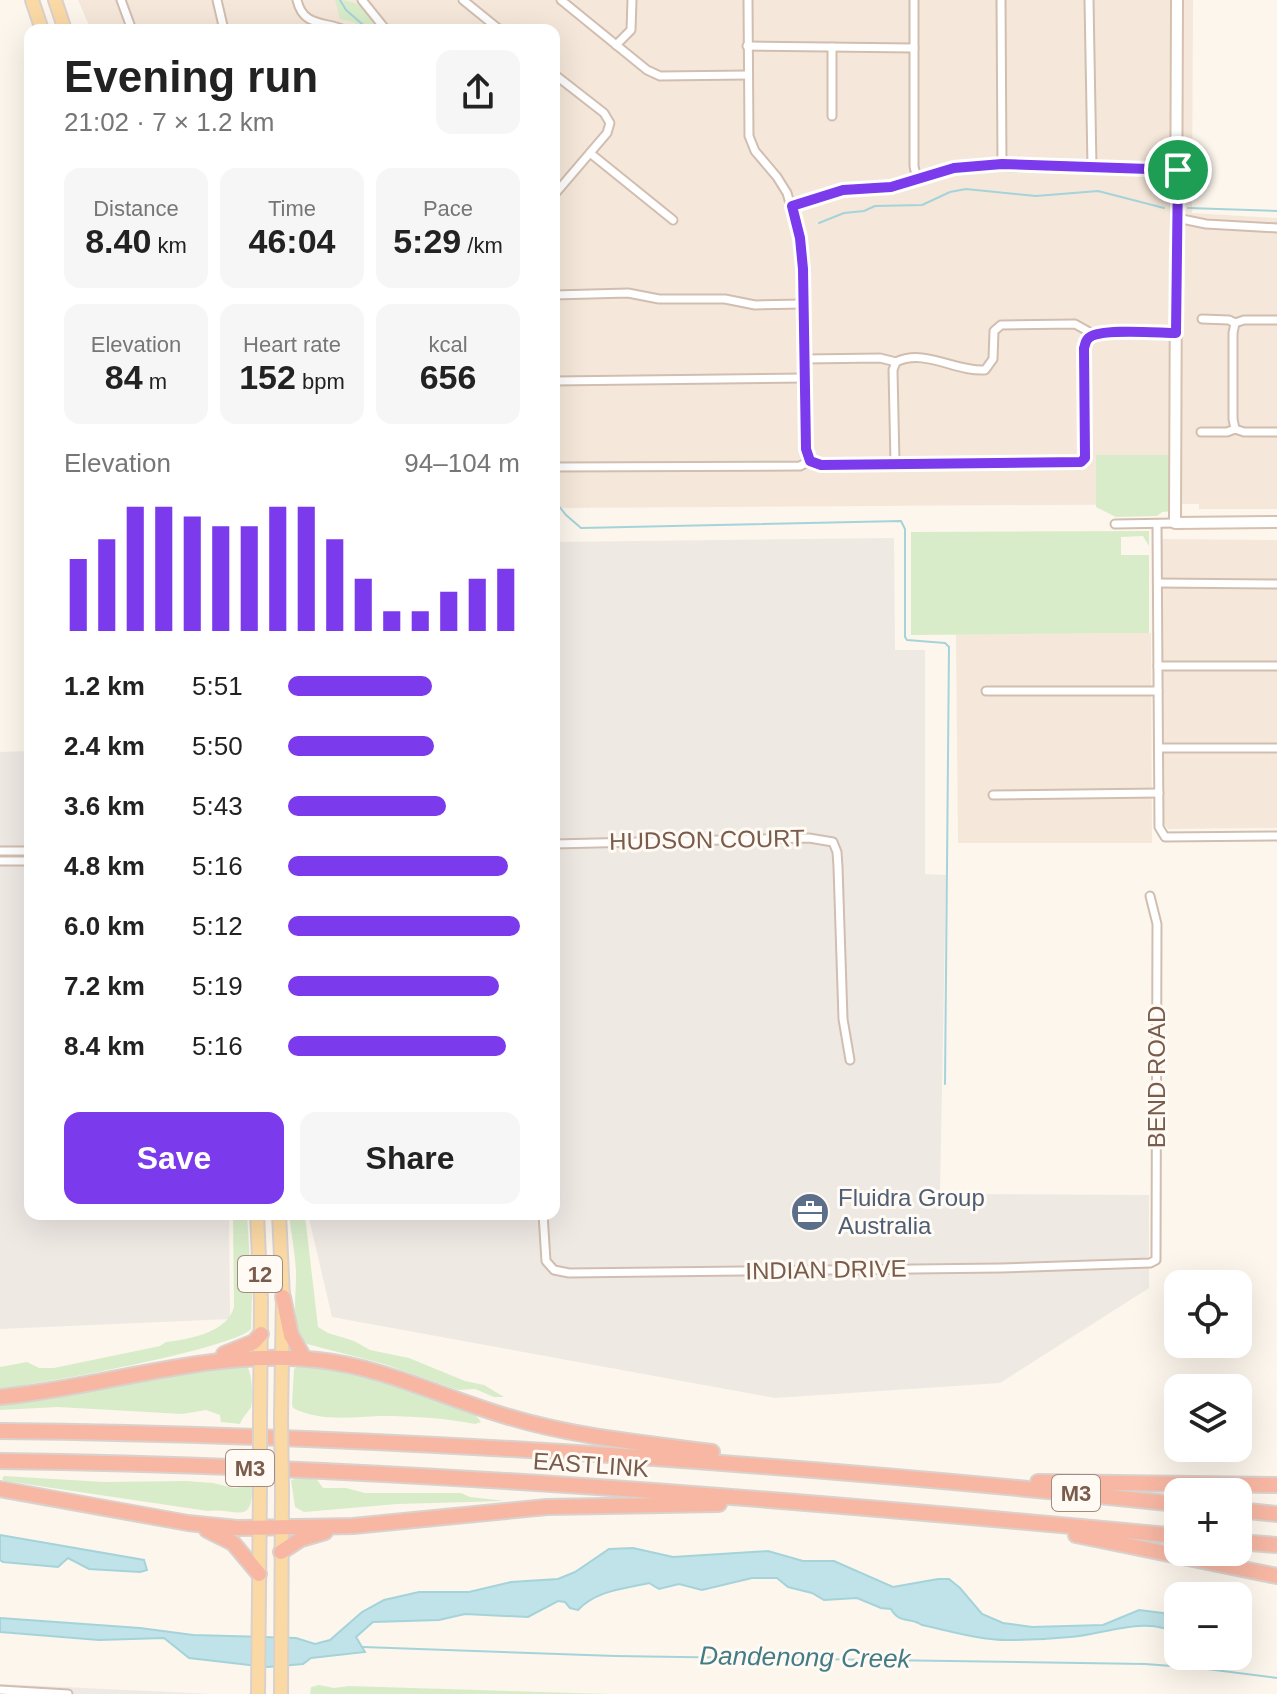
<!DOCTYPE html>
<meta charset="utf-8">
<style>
:root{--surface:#fff;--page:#f6f6f6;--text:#222;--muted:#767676;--accent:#7c3aed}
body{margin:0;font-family:Helvetica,sans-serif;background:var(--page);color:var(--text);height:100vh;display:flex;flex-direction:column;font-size:30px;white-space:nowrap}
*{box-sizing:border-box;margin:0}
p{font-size:26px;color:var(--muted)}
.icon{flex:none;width:44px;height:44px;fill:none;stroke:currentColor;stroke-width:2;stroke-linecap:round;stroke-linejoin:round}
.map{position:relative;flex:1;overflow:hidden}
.side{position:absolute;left:24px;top:24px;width:536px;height:1196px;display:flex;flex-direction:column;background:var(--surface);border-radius:16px;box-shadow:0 8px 32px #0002}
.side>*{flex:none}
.buttons{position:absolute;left:1164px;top:1270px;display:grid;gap:16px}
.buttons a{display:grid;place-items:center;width:88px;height:88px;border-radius:16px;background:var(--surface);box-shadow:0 8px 32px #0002;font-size:40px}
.pin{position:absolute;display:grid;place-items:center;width:68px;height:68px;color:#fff;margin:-34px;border:4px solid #fff;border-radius:50%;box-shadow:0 2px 8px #0007}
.round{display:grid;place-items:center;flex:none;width:84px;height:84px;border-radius:16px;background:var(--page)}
.summary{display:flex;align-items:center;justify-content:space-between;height:136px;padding:0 40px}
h1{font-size:44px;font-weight:800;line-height:60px}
.figures{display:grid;grid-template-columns:repeat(3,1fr);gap:12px;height:136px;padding:8px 40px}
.figures div{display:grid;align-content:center;border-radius:16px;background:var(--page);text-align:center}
.figures b{font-size:34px;font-weight:800}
.figures small{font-size:22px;font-weight:400}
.figures p{font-size:22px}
.chart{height:224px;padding:16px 40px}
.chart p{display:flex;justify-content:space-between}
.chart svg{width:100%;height:144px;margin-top:8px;stroke:var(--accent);stroke-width:6}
.cta{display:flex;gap:16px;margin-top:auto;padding:16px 40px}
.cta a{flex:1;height:92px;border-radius:16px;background:var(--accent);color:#fff;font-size:32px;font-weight:800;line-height:92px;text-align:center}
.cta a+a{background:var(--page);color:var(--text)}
ul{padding:0 40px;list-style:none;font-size:26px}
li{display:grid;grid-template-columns:128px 96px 1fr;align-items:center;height:60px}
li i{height:20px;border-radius:10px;background:var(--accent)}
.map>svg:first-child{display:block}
</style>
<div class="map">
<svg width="1277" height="1694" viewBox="0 0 1277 1694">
<rect width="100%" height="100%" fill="#fdf6ec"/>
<g fill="#f5e8da">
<polygon points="78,0 1193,0 1192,213 1277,218 1277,509 1199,509 1199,504 554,508 554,30 91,30"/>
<polygon points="1161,539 1277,540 1277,828 1168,829 1164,824"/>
<polygon points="1151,633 1152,843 958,843 956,634"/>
</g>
<g fill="#efe9e4">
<polygon points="894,538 895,650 925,650 925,874 946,875 940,1194 1149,1195 1149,1288 1000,1383 775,1398 332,1317 308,1214 554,1214 554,542"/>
<polygon points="30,751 30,1214 229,1214 230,1319 0,1329 0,752"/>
<polygon points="0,1684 211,1694 0,1694"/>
</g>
<g fill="#d8ecc9">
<path d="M335,0C361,0 365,10 380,30H362L354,22L340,19Z"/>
<polygon points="1096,455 1174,455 1173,511 1162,512 1157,516 1116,517 1096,507"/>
<polygon points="1149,531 1149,546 1143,536 1121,537 1121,555 1149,555 1149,633 911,635 911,532"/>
<path d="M233,1214H247L252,1296L251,1329C236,1348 34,1386 0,1388V1367L27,1362L39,1368H54L160,1346L166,1342C189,1339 227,1333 234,1307Z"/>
<path d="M289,1214H304L306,1224L318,1327L328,1333L354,1341L370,1350L409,1358L465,1381L484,1385L504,1397H494L475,1389L458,1390L384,1364L307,1344C289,1326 297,1293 296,1271C295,1252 291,1233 289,1214Z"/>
<path d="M301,1362L361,1371L474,1413L481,1422L475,1424C445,1418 411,1416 380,1416C351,1417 321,1422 293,1408L292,1404L294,1369Z"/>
<path d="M245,1363C252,1370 254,1398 251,1407C248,1412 242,1418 240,1424L221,1422L220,1415L206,1410L182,1414L58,1407L0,1410V1403Z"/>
<path d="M4,1476L104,1482L186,1481L213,1483L234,1488L252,1486C253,1527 235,1507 208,1511L5,1481L2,1479Z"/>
<polygon points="303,1477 317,1480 323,1488 346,1488 365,1493 461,1493 470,1497 505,1501 397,1504 304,1512 295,1507 291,1480"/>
<polygon points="319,1685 334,1688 349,1686 609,1694 310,1694 311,1687"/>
</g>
<g fill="#bfe3e8" stroke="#a5d3da" stroke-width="2">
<polygon points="0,1535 144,1560 147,1570 140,1572 89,1569 68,1558 58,1567 3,1562 0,1560"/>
<path d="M633,1548L673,1557L768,1551L803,1561H834L893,1587L938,1579H949L960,1588L982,1614L1003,1623L1032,1627L1103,1625L1139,1610L1178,1615V1635C1149,1614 1103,1635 1070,1637C1050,1639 1028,1640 1008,1640C980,1640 950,1631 922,1625C911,1617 899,1624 891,1609L881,1608L857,1598L824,1600L812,1593L788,1587L777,1578H752L702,1590L679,1584L659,1589L649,1583C624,1589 597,1590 578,1610L570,1608L565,1602L558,1601L528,1617L465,1614L439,1620L373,1622L356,1637L365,1652L311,1658L303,1664L268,1667L189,1658L164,1638L99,1640L0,1632V1618L140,1628L193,1635L296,1638L315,1644L330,1640L362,1612L384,1600L419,1592H469L511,1582L558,1579L575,1572L609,1549Z"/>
</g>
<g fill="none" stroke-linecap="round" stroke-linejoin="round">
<g stroke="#a5d3da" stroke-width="2">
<polyline points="340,0 346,10 369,30"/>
<polyline points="1188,208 1277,211"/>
<polyline points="819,223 844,213 864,211 875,206 922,205 950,192 966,189 1036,196 1098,191 1164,208"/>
<polyline points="554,500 566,515 581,528 901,521 905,529 905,637 907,640 945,643 949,647 945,1084"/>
<polyline points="363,1647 615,1656 1145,1664 1199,1668 1277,1678"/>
</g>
<g stroke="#d1beb0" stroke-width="11">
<g id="street">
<polyline points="121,0 132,30"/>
<polyline points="217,0 224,30"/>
<path d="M297,0C303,27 324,21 345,30"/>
<polyline points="362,0 386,30"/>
<polyline points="463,0 500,30"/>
<polyline points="561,0 647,70 660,76 748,75"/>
<polyline points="748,0 749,136 755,151 777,177 787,193 800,238 806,449 810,461"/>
<polyline points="914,0 914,166 917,180"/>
<polyline points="1001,0 1002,164"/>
<polyline points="1089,0 1092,167"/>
<polyline points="616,45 631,30 632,0"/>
<polyline points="747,46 914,48"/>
<polyline points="832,47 832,116"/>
<polyline points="554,74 604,113 610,123 607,133 554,195"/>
<polyline points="590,153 673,220"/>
<polyline points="792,206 843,190 891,187 954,168 973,166 1178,170"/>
<polyline points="1177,218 1206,224 1277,228"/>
<polyline points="554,295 628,293 659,299 725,299 755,305 803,304"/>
<polyline points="1202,319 1229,320 1235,323 1244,320 1277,320"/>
<polyline points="804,359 880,358 896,362"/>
<polyline points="554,381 804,378"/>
<polyline points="1235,429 1233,419 1233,333 1235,323"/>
<polyline points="1201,432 1227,432 1235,429 1244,432 1277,432"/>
<path d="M895,463L893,370L896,362C925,348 955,372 985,370L993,359L994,331L1001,325L1075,324L1093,334"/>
<path d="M554,467L800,466L810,461L821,465L1081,462L1085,458L1086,446L1084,348C1086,343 1085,340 1090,337C1102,328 1159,333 1176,333"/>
<polyline points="1115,524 1175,523"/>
<polyline points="1157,524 1159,827 1165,837 1277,836"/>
<polyline points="1158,583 1277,584"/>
<polyline points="1158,666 1277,666"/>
<polyline points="986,691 1158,691"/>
<polyline points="1159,748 1277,748"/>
<polyline points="993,795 1159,793"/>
<polyline points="554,844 809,838 833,842 837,852 838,867 843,1019 850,1060"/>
<polyline points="0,851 30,851"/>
<polyline points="0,861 30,861"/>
<polyline points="543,1214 546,1261 554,1270 569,1273 1001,1268 1150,1263 1156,1260 1157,924 1150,896"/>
<polyline points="0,1690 68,1694"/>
</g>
</g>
<g stroke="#d6c0b0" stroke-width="14">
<polyline id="secondary" points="1177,0 1175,523 1277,522"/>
</g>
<g stroke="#dad1cd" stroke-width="16">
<g id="primary">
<polyline points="32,0 42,30"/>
<polyline points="55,0 65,30"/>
<polyline points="257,1214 261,1301 260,1418"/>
<polyline points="279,1214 283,1297 281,1418"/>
<polyline points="258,1694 260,1488"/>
<polyline points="281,1694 282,1489"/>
</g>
</g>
<g stroke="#dad1cd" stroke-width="18">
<g id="highway">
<polyline points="283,1297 291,1335 304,1358"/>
<polyline points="224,1354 254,1342 261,1334"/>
<path d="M0,1397C107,1387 210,1348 318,1360C384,1367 446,1399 509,1417C575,1437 644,1443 712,1452"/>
<path d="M0,1431C394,1435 786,1463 1178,1504"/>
<path d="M0,1461C394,1466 786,1499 1178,1536"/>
<polyline points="1038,1482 1277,1485"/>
<polyline points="0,1489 188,1523 237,1528 353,1526 547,1507 719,1504"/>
<polyline points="1238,1510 1277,1514"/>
<polyline points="207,1530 233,1543 259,1574"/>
<polyline points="1076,1535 1277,1576"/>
<polyline points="1238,1542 1277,1545"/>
<polyline points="281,1552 301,1539 325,1532"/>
</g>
</g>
<use href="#street" stroke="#fff" stroke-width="7"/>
<use href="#secondary" stroke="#fff" stroke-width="10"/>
<use href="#primary" stroke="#fbd9a5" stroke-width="12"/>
<use href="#highway" stroke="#f7b7a3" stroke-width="14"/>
<g stroke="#dad1cd" stroke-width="16" stroke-linecap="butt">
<g id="primary-bridge">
<polyline points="260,1418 260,1488"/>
<polyline points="281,1418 282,1489"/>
</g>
</g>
<use href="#primary-bridge" stroke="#fbd9a5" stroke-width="12"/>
</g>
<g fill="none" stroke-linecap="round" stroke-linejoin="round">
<g stroke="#fff" stroke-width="16">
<path id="route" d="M1002,164L1178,170L1176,333C1159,333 1102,328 1090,337C1085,340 1086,343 1084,348L1085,458L1081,462L821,465L810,461L806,449L803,269L800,238L792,206L843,190L891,187L954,168Z"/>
</g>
<use href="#route" stroke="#7c3aed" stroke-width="10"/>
</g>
<defs>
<g id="office-disc" transform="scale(2)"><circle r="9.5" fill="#5c6f8a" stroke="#fffaf3"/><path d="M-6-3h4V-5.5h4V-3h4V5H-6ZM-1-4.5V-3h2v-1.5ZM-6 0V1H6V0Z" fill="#fff"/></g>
</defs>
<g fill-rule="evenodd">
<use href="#office-disc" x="810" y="1212"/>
</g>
<g text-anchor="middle" stroke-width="6" stroke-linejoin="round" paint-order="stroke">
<g fill="#fffaf3" stroke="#a28b7f" stroke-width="2">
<rect x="238" y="1256" width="44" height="36" rx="6"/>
<rect x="226" y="1450" width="48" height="36" rx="6"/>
<rect x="1052" y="1475" width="48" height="36" rx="6"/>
</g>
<g font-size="22" font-weight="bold" fill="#7a5c4d">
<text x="260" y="1282">12</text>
<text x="250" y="1476">M3</text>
<text x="1076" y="1501">M3</text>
</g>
<g font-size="24" fill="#7a5c4d" stroke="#fffaf3">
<text transform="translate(707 840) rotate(-1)" y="8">HUDSON COURT</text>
<text transform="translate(1157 1077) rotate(-90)" y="8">BEND ROAD</text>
<text transform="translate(826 1270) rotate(-1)" y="8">INDIAN DRIVE</text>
<text transform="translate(591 1465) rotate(4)" y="8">EASTLINK</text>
</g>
<g font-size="24" fill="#4e5e75" stroke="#fffaf3" text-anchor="start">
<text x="838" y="1206">Fluidra Group<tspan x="838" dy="28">Australia</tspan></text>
</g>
<g font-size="26" font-style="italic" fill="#437c86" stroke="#fffaf3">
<text transform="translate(805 1657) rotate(1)" y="9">Dandenong Creek</text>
</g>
</g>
</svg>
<div class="buttons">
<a><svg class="icon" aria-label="locate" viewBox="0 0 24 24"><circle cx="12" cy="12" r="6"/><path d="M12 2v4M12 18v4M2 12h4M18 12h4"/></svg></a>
<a><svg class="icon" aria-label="layers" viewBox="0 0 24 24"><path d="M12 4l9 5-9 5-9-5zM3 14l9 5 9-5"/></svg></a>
<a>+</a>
<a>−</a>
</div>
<div class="pin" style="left:1178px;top:170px;background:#1e9e55"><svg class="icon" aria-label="arrive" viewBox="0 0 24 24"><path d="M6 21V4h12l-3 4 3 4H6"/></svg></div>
<section class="side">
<div class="summary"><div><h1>Evening run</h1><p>21:02 · 7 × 1.2 km</p></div><a class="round"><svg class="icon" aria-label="share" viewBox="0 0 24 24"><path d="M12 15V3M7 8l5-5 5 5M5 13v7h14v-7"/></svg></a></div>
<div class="figures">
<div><p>Distance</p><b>8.40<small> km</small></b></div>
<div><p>Time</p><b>46:04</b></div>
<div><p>Pace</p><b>5:29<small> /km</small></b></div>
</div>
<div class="figures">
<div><p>Elevation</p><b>84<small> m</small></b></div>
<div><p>Heart rate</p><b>152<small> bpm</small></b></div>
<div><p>kcal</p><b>656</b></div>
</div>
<div class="chart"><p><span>Elevation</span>94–104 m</p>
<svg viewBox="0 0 160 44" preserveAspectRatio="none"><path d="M5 44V22M15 44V16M25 44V6M35 44V6M45 44V9M55 44V12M65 44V12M75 44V6M85 44V6M95 44V16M105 44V28M115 44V38M125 44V38M135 44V32M145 44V28M155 44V25"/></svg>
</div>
<ul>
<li><b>1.2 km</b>5:51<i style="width:62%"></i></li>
<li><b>2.4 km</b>5:50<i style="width:63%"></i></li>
<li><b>3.6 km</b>5:43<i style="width:68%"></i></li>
<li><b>4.8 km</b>5:16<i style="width:95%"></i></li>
<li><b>6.0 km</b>5:12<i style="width:100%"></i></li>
<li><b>7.2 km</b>5:19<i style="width:91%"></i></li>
<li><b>8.4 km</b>5:16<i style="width:94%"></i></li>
</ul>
<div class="cta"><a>Save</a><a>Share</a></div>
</section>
</div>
